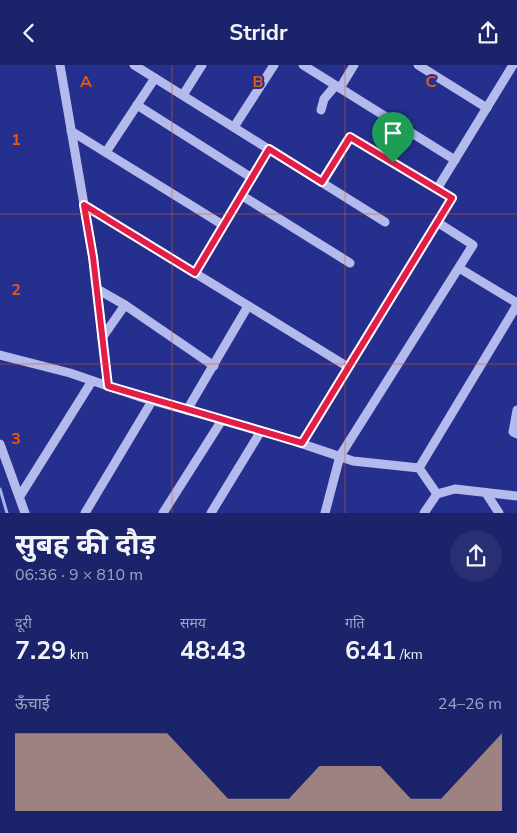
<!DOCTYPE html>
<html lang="hi">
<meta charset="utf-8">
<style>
:root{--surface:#1b236a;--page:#282f72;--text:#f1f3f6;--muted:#a0a4c1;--accent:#d6ab8b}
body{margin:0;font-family:"Nunito Sans","Noto Sans Devanagari",sans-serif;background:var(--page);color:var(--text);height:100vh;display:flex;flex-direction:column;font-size:19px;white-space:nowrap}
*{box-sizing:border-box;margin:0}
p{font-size:16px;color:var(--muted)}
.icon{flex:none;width:28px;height:28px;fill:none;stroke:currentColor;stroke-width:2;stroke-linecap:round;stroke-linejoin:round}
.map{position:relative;height:448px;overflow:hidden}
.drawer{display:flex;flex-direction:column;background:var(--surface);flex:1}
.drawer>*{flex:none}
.pin{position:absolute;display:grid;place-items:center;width:42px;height:42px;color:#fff;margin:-51px -21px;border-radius:50% 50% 50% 0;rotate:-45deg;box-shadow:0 0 5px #0007}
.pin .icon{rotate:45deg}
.round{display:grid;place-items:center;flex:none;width:52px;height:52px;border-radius:26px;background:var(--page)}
.head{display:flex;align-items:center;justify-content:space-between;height:85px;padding:0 15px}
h1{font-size:28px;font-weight:700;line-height:38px}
.figures{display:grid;grid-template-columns:repeat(3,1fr);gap:8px;height:85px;padding:5px 15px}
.figures div{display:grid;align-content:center}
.figures b{font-size:25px;font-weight:700}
.figures small{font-size:14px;font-weight:400}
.figures p{font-size:14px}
.chart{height:140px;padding:10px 15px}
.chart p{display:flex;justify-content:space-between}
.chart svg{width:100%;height:90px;margin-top:5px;fill:var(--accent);opacity:.7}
header{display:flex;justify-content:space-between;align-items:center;height:65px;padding:0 15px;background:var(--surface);font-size:22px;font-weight:700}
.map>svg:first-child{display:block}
</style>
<header><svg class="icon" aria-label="back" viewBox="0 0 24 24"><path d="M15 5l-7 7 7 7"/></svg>Stridr<svg class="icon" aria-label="share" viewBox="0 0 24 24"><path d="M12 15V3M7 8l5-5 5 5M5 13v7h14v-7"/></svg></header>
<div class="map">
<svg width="517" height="448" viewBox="0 0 517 448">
<rect width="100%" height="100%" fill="#242f8e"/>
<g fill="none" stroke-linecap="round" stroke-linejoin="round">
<polyline stroke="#a8b1ec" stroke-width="3" points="0,424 7,448"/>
<g stroke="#b4baeb" stroke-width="9">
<polyline points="60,0 93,192 108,321"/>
<polyline points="134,0 385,157"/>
<polyline points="303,0 455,95"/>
<polyline points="418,0 487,43"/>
<polyline points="340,23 354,0"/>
<polyline points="183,30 202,0"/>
<polyline points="137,40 252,113"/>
<polyline points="321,45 324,34 335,21"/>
<polyline points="234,62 274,0"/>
<polyline points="71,66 223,160"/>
<polyline points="106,87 155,13"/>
<polyline points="322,117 350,72 437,124"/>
<polyline points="241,130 350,198"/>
<polyline points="84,140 348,302"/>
<polyline points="459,203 517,238"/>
<polyline points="195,208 269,84"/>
<polyline points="97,224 125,240"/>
<polyline points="102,273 125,240 214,301"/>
<polyline points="0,290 70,308 143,333 273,369 353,396 419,403 437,429"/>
<polyline points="187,345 248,241"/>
<polyline points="517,345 513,367 517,369"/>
<polyline points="302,378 452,133 437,124 513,0"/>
<polyline points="0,379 25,448"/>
<polyline points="419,403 517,240"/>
<polyline points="486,428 499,448"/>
<polyline points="20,431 92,316"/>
<polyline points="85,448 152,336"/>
<polyline points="163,448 222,355"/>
<polyline points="211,448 261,366"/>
<polyline points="325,448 340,391 473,180 437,157"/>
<polyline points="424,448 437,429 455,424 517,431"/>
</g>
</g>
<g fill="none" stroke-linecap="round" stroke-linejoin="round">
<g stroke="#fff" stroke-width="10">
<polygon id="route" points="350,72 452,133 302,378 108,321 93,192 84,140 195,208 269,84 322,117"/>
</g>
<use href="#route" stroke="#e11d48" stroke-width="6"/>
</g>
<path fill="none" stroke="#e8590c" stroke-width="1" stroke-opacity="0.55" d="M172,0V448M345,0V448M0,149H517M0,299H517"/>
<g font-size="16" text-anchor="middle" font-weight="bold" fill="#e8590c" stroke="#242f8e" stroke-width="4" stroke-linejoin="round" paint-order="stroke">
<text x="86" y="22">A</text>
<text x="258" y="22">B</text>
<text x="431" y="22">C</text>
<text x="16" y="80">1</text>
<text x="16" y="230">2</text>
<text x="16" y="379">3</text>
</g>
</svg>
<div class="pin" style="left:393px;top:98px;background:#1e9e55"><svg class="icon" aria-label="arrive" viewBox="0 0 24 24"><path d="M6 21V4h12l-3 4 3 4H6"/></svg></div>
</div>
<section class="drawer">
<div class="head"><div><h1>सुबह की दौड़</h1><p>06:36 · 9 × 810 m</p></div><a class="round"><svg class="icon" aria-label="share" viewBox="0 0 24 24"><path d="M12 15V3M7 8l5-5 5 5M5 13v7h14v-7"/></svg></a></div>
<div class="figures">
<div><p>दूरी</p><b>7.29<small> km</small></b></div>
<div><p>समय</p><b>48:43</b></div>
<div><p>गति</p><b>6:41<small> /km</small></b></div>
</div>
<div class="chart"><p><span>ऊँचाई</span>24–26 m</p>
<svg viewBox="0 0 160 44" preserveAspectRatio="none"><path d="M0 44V6L10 6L20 6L30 6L40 6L50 6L60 22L70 38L80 38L90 38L100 22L110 22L120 22L130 38L140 38L150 22L160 6V44z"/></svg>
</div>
</section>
